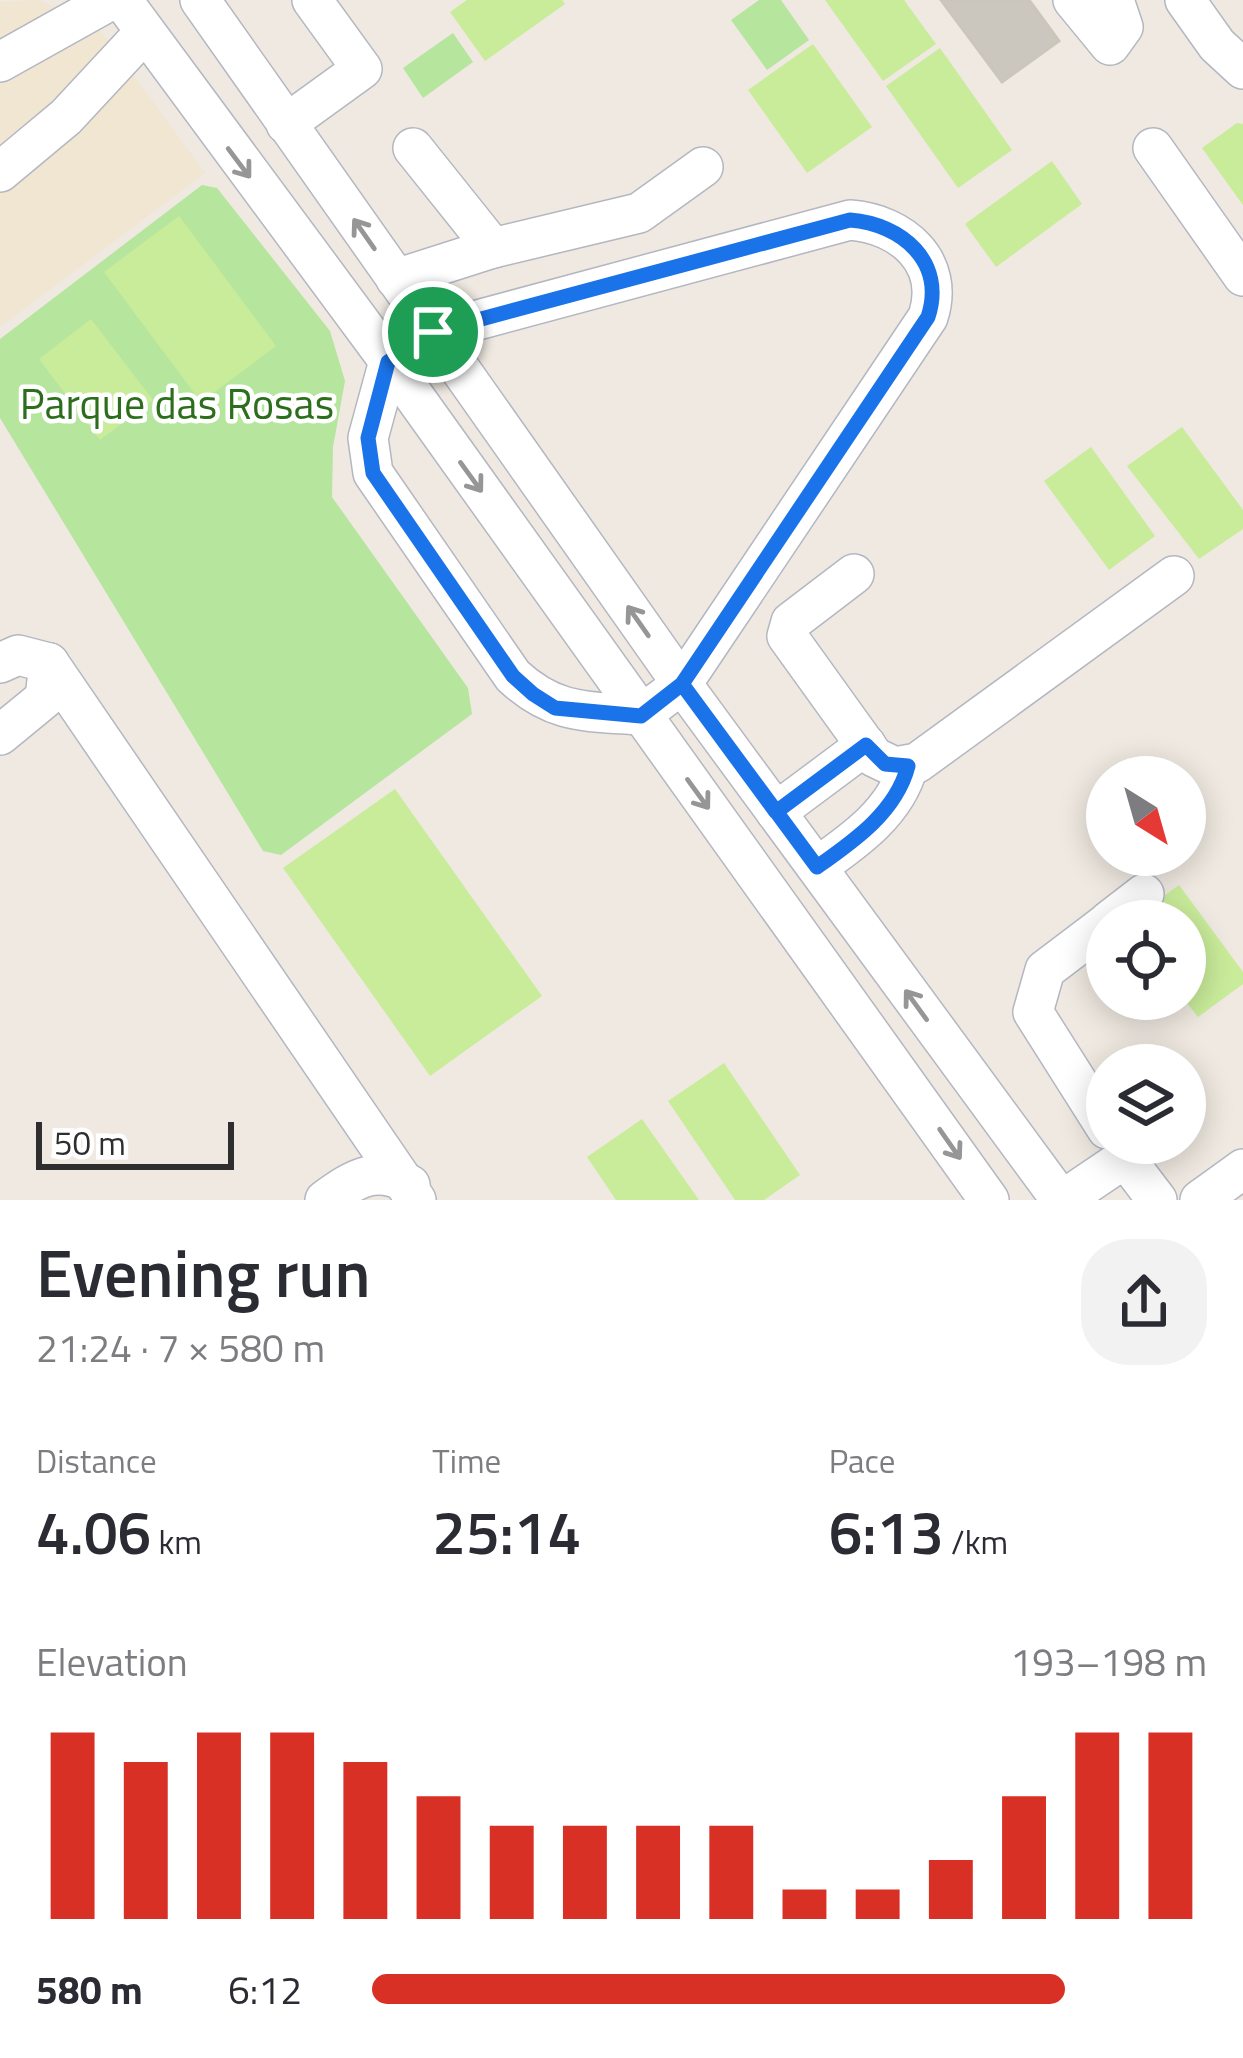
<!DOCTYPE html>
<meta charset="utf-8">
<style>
:root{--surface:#fff;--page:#f2f2f3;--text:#2b2b33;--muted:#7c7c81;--accent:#d93025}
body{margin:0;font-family:"Titillium Web",sans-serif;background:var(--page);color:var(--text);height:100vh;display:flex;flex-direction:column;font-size:45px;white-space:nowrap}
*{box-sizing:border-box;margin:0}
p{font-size:39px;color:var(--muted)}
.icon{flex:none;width:66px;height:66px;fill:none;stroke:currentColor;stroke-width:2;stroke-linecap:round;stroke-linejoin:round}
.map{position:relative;height:1200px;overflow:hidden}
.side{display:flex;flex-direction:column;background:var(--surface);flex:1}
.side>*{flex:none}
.needle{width:78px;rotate:143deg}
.fabs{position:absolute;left:1086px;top:756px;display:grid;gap:24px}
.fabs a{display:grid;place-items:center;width:120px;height:120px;border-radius:50%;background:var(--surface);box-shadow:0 6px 30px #0003;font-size:60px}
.scale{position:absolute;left:36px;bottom:30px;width:198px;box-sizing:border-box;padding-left:12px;border:6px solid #2e2e2e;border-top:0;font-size:33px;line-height:42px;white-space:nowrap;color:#2e2e2e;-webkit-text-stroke:9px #fff;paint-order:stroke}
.pin{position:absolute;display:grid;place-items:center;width:102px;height:102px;color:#fff;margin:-51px;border:6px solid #fff;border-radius:50%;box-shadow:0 3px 12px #0007}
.round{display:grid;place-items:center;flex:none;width:126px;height:126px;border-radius:48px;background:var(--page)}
.headline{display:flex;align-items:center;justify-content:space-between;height:204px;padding:0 36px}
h1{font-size:66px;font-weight:600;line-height:90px}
.metrics{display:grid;grid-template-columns:repeat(3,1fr);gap:18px;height:204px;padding:12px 36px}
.metrics div{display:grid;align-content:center}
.metrics b{font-size:60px;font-weight:600}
.metrics small{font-size:33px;font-weight:400}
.metrics p{font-size:33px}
.chart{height:336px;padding:24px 36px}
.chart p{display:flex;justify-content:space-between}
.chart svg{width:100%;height:216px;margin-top:12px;stroke:var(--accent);stroke-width:6}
ul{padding:0 36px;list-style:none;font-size:39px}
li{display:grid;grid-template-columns:192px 144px 1fr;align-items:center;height:90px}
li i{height:30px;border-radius:15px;background:var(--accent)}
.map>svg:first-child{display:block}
</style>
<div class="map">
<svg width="1243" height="1200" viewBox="0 0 1243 1200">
<rect width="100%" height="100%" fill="#efe9e1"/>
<polygon fill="#f0e6d1" points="37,0 94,22 205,173 0,327 0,2"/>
<g fill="#b6e59e">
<polygon points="759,0 781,0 809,40 767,70 731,20"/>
<polygon points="453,33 473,62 423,98 403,68"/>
<polygon points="202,185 217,188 330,331 345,381 333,447 332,497 468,688 472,714 281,855 263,851 0,418 0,339"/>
</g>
<g fill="#c9ec9a">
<polygon points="467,0 562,0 565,4 485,61 450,12"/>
<polygon points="825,0 904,0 936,44 883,81"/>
<polygon points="813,44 872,127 807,173 748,90"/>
<polygon points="940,48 1012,150 958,188 886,86"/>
<polygon points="1237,123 1243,124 1243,205 1202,148"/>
<polygon points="1052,161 1082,204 996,267 965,224"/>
<polygon points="179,216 276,346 201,402 104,272"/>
<polygon points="91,319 153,400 100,440 39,359"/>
<polygon points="1182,427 1243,510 1243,529 1199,559 1127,466"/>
<polygon points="1091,447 1155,536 1109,570 1044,481"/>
<polygon points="395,789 542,996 430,1076 283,868"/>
<polygon points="1179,885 1243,972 1243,984 1198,1017 1184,999 1185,921 1129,921"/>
<polygon points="724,1063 800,1175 764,1200 735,1200 668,1101"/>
<polygon points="642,1119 699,1200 616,1200 587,1157"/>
</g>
<polygon fill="#cbc7bf" stroke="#cbc5ba" stroke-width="3" points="941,0 1029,0 1059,41 1002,82"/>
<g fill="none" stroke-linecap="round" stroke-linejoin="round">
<g stroke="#b4b7c1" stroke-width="42">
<g id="minor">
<polyline points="122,0 389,361 989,1200"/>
<polyline points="200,0 682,684 1061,1200"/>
<polyline points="1073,0 1110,45 1123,27 1114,0"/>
<polyline points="1185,0 1217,45 1243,69"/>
<polyline points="0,62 111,0"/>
<polyline points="286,124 362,69 312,0"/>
<polyline points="413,148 493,248"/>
<polyline points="1153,148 1243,276"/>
<polyline points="0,172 66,117 145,32"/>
<path d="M850,220C902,224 946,262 928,317L682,684L641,715C587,711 555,715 513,676L373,473L368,438L389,361L433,332Z"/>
<polyline points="396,279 493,248 639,213 703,167"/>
<polyline points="854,574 791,622 787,636 874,757 895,767 917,763 1174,576"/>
<polyline points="0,663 18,655 49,663"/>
<polyline points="49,663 416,1200"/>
<polyline points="0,735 45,698 49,663"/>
<polyline points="776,812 866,745"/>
<path d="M817,867C854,841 896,812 908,766"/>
<polyline points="1109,921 1144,894"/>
<polyline points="1107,923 1045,970 1033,1012 1107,1129"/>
<path d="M325,1200C354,1179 377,1164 410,1185"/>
<polyline points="1063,1200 1125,1158 1157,1200"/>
<polyline points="1200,1200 1243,1169"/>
</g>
</g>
<use href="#minor" stroke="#fff" stroke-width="39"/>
</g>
<defs><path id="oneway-shaft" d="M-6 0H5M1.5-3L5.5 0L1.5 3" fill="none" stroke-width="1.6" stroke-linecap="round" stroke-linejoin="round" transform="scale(3)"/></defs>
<g stroke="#969696">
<use href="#oneway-shaft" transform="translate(239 163) rotate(53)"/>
<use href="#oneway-shaft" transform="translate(364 234) rotate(-125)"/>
<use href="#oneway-shaft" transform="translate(471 477) rotate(54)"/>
<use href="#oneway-shaft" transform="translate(638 621) rotate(-125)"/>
<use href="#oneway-shaft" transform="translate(698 794) rotate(54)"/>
<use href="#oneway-shaft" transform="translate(916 1005) rotate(-126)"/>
<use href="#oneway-shaft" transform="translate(950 1144) rotate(55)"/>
</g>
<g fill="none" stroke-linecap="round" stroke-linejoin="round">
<g stroke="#fff" stroke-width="24">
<path id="route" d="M433,332L388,362L368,438L373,473L513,676L533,694L555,708L641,716L682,684L817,867C854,841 896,812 908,766L885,764L866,745L776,812L682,684L928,317C946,262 902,224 850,220L433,332"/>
</g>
<use href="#route" stroke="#1a73e8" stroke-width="15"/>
</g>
<g text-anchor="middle" stroke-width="9" stroke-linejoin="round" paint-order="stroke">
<g font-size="42" fill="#2c6e1b" stroke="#fff">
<text x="177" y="419">Parque das Rosas</text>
</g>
</g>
</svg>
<div class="fabs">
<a><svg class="needle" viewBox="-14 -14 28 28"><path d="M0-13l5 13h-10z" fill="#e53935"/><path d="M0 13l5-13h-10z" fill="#7c7c81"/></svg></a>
<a><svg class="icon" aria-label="locate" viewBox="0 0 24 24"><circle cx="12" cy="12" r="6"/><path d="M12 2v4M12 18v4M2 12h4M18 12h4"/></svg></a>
<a><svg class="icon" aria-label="layers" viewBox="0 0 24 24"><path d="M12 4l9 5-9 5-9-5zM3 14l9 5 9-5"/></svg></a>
</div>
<div class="scale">50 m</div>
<div class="pin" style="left:433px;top:332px;background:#1e9e55"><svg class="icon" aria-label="arrive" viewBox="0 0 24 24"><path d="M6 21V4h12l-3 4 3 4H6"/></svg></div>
</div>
<section class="side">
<div class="headline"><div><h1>Evening run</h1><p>21:24 · 7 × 580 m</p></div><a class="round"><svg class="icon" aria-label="share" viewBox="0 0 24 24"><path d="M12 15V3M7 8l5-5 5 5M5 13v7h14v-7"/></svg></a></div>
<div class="metrics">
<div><p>Distance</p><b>4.06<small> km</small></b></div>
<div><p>Time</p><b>25:14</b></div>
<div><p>Pace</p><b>6:13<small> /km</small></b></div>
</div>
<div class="chart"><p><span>Elevation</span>193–198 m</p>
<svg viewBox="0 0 160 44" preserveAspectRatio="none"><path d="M5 44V6M15 44V12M25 44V6M35 44V6M45 44V12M55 44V19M65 44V25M75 44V25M85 44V25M95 44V25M105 44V38M115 44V38M125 44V32M135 44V19M145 44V6M155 44V6"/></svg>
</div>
<ul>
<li><b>580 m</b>6:12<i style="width:83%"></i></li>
</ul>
</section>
